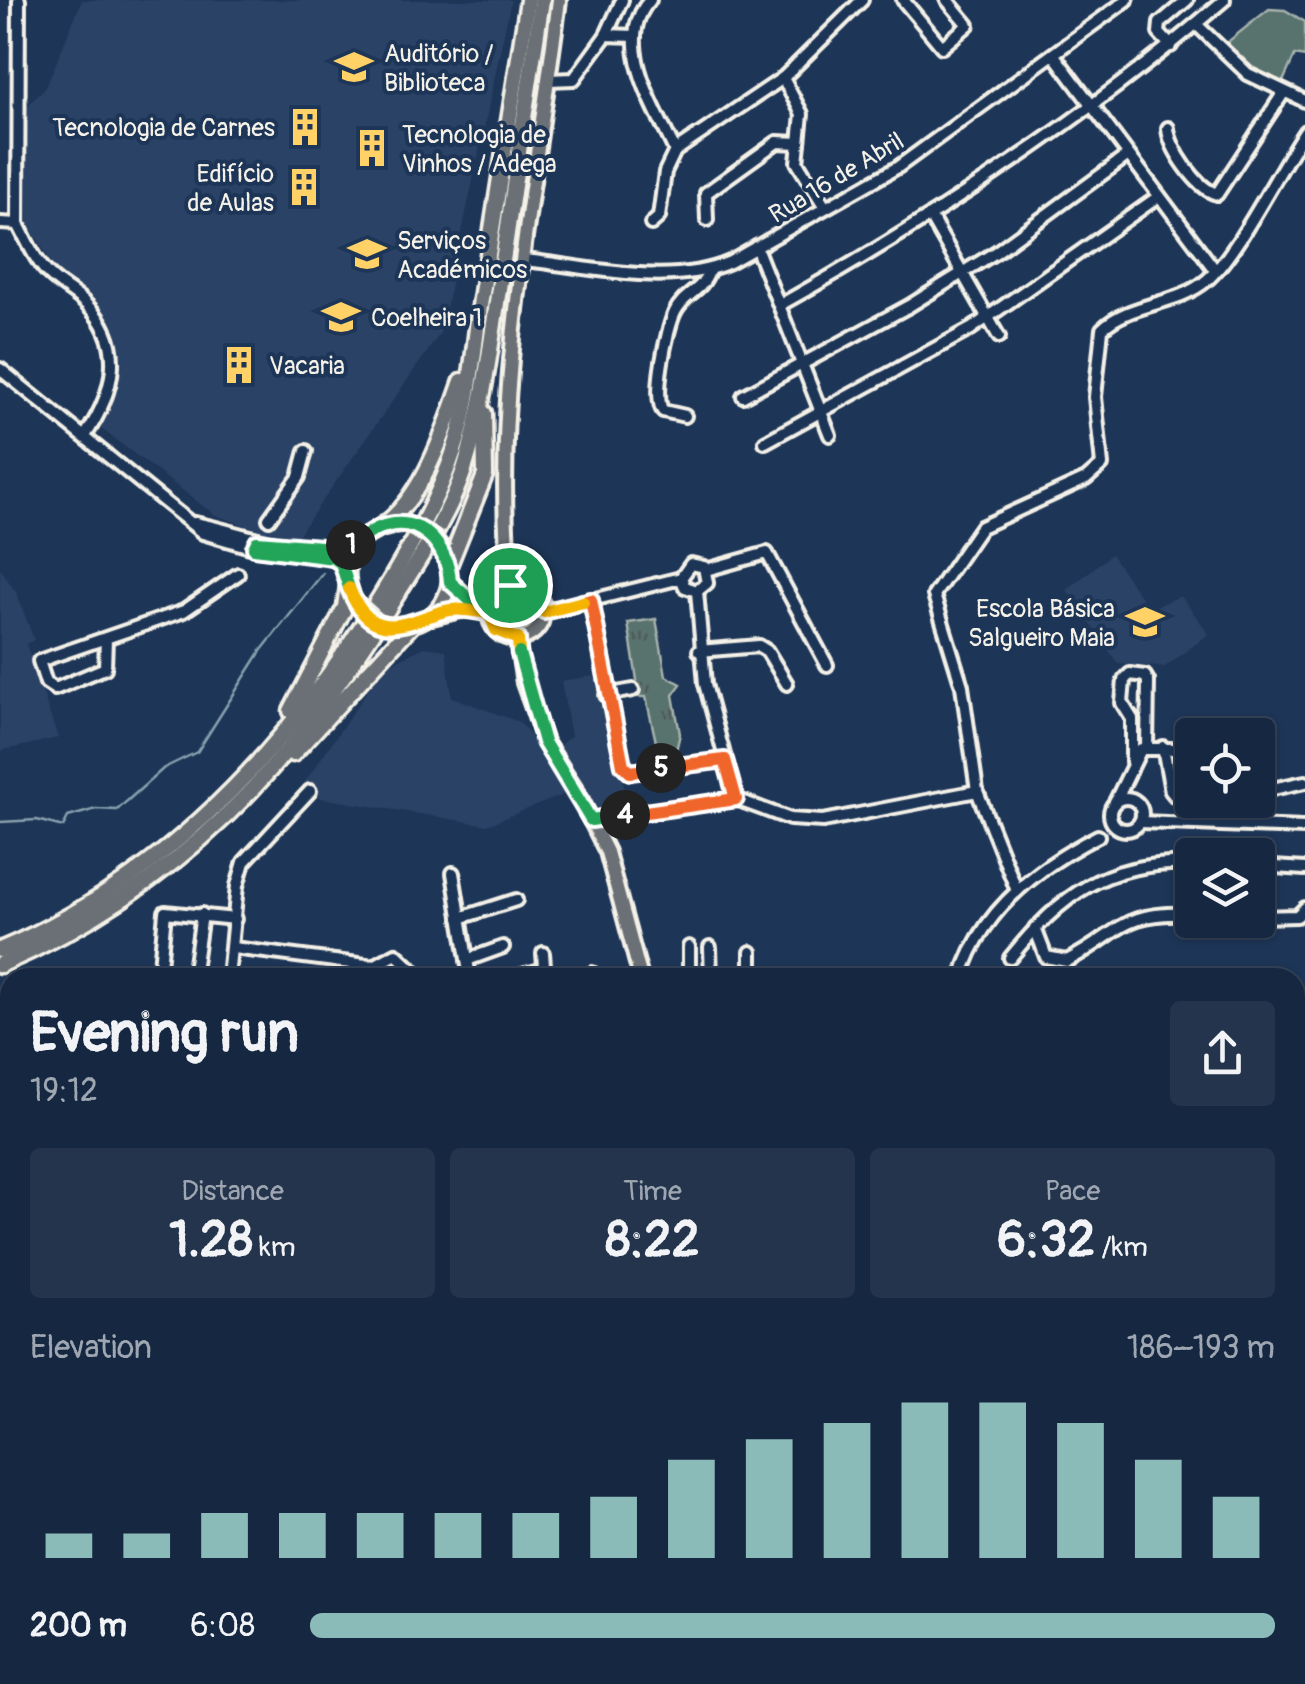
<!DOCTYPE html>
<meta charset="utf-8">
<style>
:root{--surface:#162841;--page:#23344c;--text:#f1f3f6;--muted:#9ea6b1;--line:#35445a;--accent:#8bbbb9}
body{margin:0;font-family:Pangolin,sans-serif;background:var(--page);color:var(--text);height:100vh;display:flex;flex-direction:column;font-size:38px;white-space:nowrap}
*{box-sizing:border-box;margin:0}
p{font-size:32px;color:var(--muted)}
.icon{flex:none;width:55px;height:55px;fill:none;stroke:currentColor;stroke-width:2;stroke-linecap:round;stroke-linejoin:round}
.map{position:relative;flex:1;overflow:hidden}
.sheet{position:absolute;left:0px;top:968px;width:1305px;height:718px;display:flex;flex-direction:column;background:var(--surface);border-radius:30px 30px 0 0;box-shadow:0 2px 8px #0004,0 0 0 2px var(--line)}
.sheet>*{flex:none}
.fabs{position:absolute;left:1175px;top:718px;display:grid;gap:20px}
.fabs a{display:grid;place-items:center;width:100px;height:100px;border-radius:10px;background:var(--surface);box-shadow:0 2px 8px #0004,0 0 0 2px var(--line);font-size:50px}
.pin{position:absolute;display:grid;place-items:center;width:85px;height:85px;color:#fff;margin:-42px;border:5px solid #fff;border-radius:50%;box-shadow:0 2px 10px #0007}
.km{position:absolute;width:50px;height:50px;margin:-25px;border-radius:50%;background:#222;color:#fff;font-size:28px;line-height:50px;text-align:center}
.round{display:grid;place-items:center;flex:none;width:105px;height:105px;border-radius:10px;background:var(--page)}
.headline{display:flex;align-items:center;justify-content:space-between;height:170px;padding:0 30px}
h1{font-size:55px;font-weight:800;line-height:75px}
.figures{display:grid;grid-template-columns:repeat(3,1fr);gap:15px;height:170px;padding:10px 30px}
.figures div{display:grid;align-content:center;border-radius:10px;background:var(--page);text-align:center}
.figures b{font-size:50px;font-weight:800}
.figures small{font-size:28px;font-weight:400}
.figures p{font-size:28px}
.chart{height:280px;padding:20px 30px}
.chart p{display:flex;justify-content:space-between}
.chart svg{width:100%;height:180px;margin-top:10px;stroke:var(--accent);stroke-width:6}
ul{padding:0 30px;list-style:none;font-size:32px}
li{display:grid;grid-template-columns:160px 120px 1fr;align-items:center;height:75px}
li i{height:25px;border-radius:12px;background:var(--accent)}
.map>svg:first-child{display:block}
</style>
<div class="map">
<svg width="1305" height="1684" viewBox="0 0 1305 1684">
<defs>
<pattern id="park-tufts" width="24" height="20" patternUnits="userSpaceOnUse" patternTransform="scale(2.5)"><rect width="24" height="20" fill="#59726e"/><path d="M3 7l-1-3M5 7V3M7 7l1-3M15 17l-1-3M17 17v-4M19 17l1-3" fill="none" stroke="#505b58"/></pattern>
</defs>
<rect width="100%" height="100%" fill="#1d3557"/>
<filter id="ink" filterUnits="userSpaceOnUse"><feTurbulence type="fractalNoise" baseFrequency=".01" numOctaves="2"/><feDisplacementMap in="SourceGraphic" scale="20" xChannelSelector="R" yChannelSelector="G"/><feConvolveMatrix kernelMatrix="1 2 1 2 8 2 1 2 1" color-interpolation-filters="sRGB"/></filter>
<g filter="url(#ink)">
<g fill="#2b4266">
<polygon points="82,0 511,0 441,332 297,537 280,537 215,515 100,428 118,373 116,341 92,297 60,276 26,221 23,110 46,87"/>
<polygon points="1111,554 1149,609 1181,596 1209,634 1165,667 1118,664 1067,590"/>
<polygon points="0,568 17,594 34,640 26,644 58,738 0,751"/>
<polygon points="424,647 446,650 452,697 519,722 542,748 555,749 571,736 561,681 594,676 622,776 626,795 620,807 598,812 583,787 487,825 321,798 302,786 375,680 392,663"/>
</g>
<polygon fill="#59726e" stroke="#a6b2ab" stroke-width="2.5" points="1269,9 1285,10 1305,22 1305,57 1295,55 1281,86 1252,71 1225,44"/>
<polygon fill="url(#park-tufts)" stroke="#a6b2ab" stroke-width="2.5" points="656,619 666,676 681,684 673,695 680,734 672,767 656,742 646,697 637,697 633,690 637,680 628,623"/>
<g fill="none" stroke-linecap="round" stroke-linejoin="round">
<polyline stroke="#89a1ae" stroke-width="2.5" points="0,822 37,820 63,827 68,817 96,809 117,810 164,768 197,752 261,651 323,573"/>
<g stroke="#f4f1e8" stroke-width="18">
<g id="minor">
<path d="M650,0C611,42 657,110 675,151"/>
<polyline points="903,0 942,47 968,25 947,0"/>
<polyline points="1196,24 1248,74 1305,101"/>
<polyline points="606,35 622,0"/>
<polyline points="1171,46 1159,33 1160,23 1187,0"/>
<polyline points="1054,55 1215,270"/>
<polyline points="783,78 802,114 797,162 825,207"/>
<polyline points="548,80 574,79 606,35 635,36"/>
<path d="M1168,128C1169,148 1197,189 1217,194L1284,92"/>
<polyline points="931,218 999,337"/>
<polyline points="707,220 706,193 777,142 799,143"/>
<polyline points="0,223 18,224 19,0"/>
<path d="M18,224C26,239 33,257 45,270C57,285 74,291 86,304C127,344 114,393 85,436"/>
<polyline points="651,224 659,217 665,172 675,151 783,78 862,0"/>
<polyline points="756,247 830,435"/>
<path d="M525,260C589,267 670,288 730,262L898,167L1127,0"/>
<path d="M780,305C937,217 1087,118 1224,0"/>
<polyline points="0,369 203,533 254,548 327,556 341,563 347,577"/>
<polyline points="743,396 909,306 996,252 1127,156"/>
<path d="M685,416L663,411C652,398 667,328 675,312C684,293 702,292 709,271"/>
<polyline points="765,442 971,329 1158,197"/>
<polyline points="269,519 299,477 306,451"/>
<path d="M195,523C248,534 305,560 360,542"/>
<polyline points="706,570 767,553 827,665"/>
<polyline points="697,591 685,587 681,578 691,564 704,567 707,583 697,591 705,684 736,799"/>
<polyline points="591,600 623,765 629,772 725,760"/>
<polyline points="544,612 681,578"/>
<polyline points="106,638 105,668 55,689 46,683 39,661 184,611 238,574"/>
<polyline points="699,651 759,646 767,651 787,684"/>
<polyline points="606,695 633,690"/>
<polyline points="1163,747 1171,791 1176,797"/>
<polyline points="1132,762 1132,719 1122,703 1124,680 1130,674 1145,676 1148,681 1147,748"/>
<polyline points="1258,792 1305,782"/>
<circle cx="1126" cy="814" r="16"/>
<polyline points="1115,802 1141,749 1192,749"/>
<polyline points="591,819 736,799 790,819 823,821 977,791"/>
<polyline points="1140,822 1305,828"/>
<polyline points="1258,866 1305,869"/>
<polyline points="453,873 470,978"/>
<path d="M1017,891L977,791L962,686L934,595L981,527L1086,479L1102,465L1095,397L1102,329C1130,302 1177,306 1207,280C1238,253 1279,169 1305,131"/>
<polyline points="1258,917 1297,916 1305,908"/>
<polyline points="460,918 516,900"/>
<path d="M1035,928L1046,957L1067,961C1123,932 1119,911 1192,914"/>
<polyline points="689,947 689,978"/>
<polyline points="710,947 711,978"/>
<polyline points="233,948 374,966 396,954 421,978"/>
<polyline points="751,952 751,978"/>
<polyline points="543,953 545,978"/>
<path d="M1010,958C1062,894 1106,861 1192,864"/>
<polyline points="467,960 503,947"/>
<polyline points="592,973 593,978"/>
<polyline points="159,978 165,912 235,919"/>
<polyline points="193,978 202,914"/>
<polyline points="228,978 237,886 244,862 310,791"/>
<polyline points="512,978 544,969"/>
<path d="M961,978C980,911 1038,867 1098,836"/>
<polyline points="0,1223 10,1219"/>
<polyline points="1295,1242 1305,1250"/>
<polyline points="0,1277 10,1306"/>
<polyline points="1222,1675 1225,1684"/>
</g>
</g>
<g stroke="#f4f1e8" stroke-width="20">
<g id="major">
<polyline points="450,582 469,601 490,605"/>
<circle cx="516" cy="612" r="27"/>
<path d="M510,585C490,396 535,189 559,0"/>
<path d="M351,592C337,551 370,523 409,525"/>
<polyline points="432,617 464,609 489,613"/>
<path d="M402,626C437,624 457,591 447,558"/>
<polyline points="517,639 524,683 545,742 576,790 607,852 641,978"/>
<polyline points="0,1341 10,1339"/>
<polyline points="526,1684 533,1675"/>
</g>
</g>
<g stroke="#f4f1e8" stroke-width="21">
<g id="highway">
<path d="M379,528C423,501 445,429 462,381"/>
<polyline points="449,565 485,475 484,413"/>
<polyline points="291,711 345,607 348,586"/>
<polyline points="293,754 411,626"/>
<path d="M0,950C166,880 288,748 381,596C415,540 448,483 463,419C472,380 475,338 481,299C497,199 512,100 528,0"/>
<path d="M0,965C183,885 288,769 392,602C419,559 448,518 464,470C486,400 493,326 504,254C516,169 529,85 542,0"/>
</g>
</g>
<use href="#minor" stroke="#1d3557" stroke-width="10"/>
<use href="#major" stroke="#6a7074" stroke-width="12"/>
<use href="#highway" stroke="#6a7074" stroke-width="14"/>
<g stroke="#f4f1e8" stroke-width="20" stroke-linecap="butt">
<g id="major-bridge">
<polyline points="409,525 435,539 444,551"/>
<polyline points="354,601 378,623 395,627"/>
</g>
</g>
<use href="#major-bridge" stroke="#6a7074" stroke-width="12"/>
</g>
</g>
<g fill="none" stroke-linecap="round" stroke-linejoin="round" filter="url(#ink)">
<g stroke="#fff" stroke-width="20">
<path id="split-1" d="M351,545C362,541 368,532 379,528C419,512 448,545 450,582L470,600L490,605L498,590L510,585"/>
</g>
<g stroke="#fff" stroke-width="20">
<polyline id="split-2" points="349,588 341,563 334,558 254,548 257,542 334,548 351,545"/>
</g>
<g stroke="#fff" stroke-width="20">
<path id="split-3" d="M349,588C370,643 402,625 441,612C457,607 473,611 489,613L496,630L518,639L519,653"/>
</g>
<g stroke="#fff" stroke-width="20">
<polyline id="split-4" points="519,653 544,742 591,820 625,815"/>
</g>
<g stroke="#fff" stroke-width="20">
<polyline id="split-5" points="625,815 736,799 725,760 661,768"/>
</g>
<g stroke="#fff" stroke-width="20">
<polyline id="split-6" points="583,602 591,600 623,765 630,772 661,768"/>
</g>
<g stroke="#fff" stroke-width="20">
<polyline id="split-7" points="510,585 530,588 544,612 583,602"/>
</g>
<use href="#split-1" stroke="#22a559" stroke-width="12"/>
<use href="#split-2" stroke="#22a559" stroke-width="12"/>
<use href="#split-3" stroke="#f5b400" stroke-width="12"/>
<use href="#split-4" stroke="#22a559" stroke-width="12"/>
<use href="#split-5" stroke="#f0652b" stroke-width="12"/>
<use href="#split-6" stroke="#f0652b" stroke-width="12"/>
<use href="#split-7" stroke="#f5b400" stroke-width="12"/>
</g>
<defs>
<g id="university-bare" transform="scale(3)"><path d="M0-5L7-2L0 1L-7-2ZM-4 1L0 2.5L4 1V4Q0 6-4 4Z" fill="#ffd166" stroke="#1d3557" stroke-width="2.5" paint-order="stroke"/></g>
<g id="building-bare" transform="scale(3)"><path d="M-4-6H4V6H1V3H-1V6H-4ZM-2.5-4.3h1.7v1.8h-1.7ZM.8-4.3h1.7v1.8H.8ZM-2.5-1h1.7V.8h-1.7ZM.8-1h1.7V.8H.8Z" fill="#ffd166" stroke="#1d3557" stroke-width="2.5" paint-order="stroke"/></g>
<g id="school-bare" transform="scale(3)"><path d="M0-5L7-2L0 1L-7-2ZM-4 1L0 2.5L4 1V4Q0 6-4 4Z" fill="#ffd166" stroke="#1d3557" stroke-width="2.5" paint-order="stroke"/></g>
</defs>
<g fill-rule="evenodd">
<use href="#university-bare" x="354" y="67"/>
<use href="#building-bare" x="305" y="127"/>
<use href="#building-bare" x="372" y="148"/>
<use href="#building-bare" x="304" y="187"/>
<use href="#university-bare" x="367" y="254"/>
<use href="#university-bare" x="341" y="317"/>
<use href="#building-bare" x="239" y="365"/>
<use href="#school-bare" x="1145" y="622"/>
</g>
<g text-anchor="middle" stroke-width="8" stroke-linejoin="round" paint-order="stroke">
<g font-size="25" fill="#f4f1e8" stroke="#1d3557" text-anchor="start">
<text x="384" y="62">Auditório /<tspan x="384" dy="29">Biblioteca</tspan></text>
<text x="275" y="136" text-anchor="end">Tecnologia de Carnes</text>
<text x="402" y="143">Tecnologia de<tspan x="402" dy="29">Vinhos / Adega</tspan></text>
<text x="274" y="182" text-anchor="end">Edifício<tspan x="274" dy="29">de Aulas</tspan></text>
<text x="397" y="249">Serviços<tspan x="397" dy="29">Académicos</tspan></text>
<text x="371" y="326">Coelheira 1</text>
<text x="269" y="374">Vacaria</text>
<text x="1115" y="617" text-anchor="end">Escola Básica<tspan x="1115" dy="29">Salgueiro Maia</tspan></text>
</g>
<g font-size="25" fill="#f4f1e8" stroke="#1d3557">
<text transform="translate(836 177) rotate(-31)" y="9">Rua 16 de Abril</text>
</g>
</g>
</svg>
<div class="fabs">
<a><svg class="icon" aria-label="locate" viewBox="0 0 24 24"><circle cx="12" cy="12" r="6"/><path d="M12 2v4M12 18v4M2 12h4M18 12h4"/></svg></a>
<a><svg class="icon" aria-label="layers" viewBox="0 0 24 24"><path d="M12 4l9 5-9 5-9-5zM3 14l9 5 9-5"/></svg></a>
</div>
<div class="pin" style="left:510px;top:585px;background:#1e9e55"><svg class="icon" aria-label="arrive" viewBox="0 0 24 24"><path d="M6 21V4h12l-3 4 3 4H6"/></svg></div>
<b class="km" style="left:351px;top:545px">1</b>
<b class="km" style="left:625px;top:815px">4</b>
<b class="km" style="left:661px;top:768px">5</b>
<section class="sheet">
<div class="headline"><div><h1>Evening run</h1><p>19:12</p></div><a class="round"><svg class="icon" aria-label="share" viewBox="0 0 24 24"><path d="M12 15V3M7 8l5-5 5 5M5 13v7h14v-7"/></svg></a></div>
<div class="figures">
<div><p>Distance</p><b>1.28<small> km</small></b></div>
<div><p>Time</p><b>8:22</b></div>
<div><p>Pace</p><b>6:32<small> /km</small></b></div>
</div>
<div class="chart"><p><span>Elevation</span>186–193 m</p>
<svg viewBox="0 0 160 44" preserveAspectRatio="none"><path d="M5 44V38M15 44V38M25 44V33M35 44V33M45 44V33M55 44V33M65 44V33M75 44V29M85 44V20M95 44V15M105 44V11M115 44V6M125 44V6M135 44V11M145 44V20M155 44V29"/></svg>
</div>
<ul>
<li><b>200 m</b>6:08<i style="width:100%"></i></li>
</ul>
</section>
</div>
